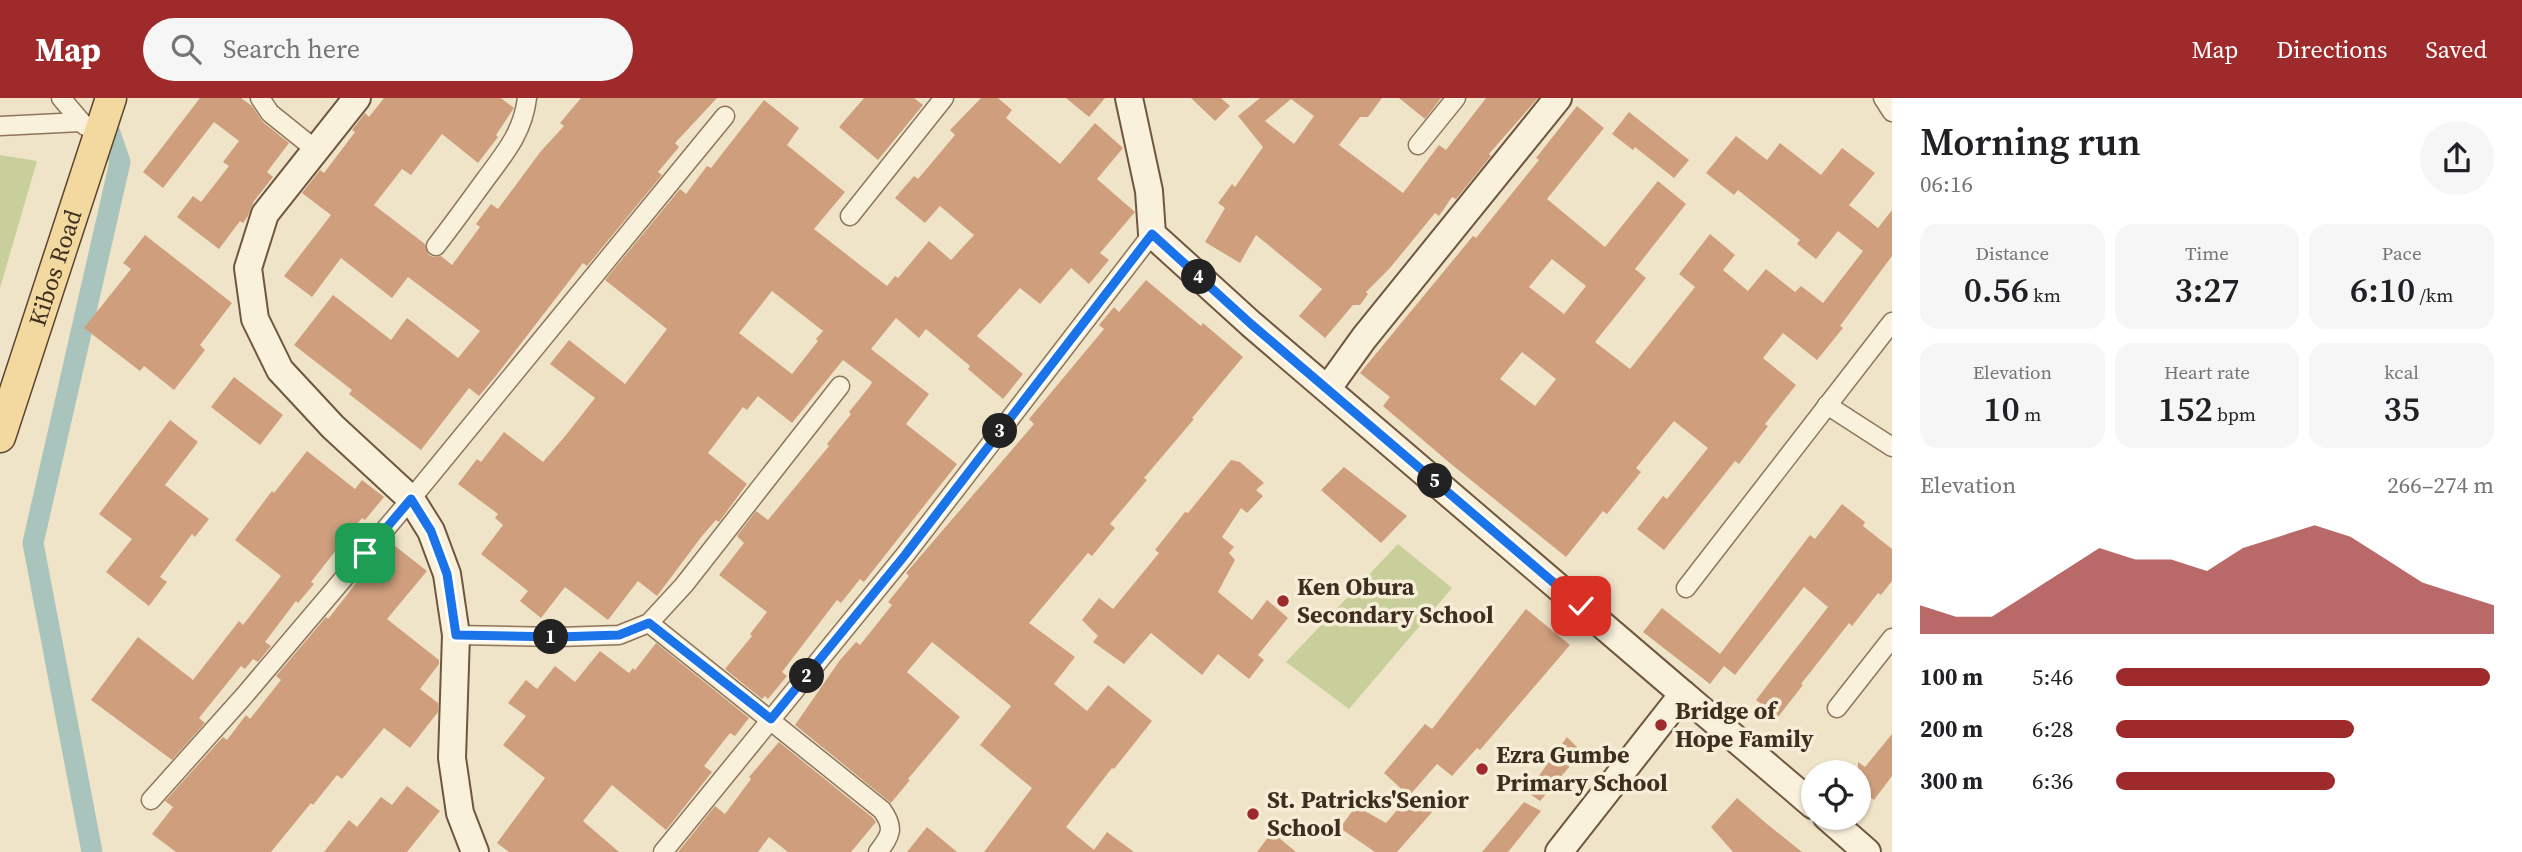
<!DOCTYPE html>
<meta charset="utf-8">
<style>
:root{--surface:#fff;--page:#f6f6f6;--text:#202124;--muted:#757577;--accent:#9e2a2b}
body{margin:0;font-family:"Source Serif 4",serif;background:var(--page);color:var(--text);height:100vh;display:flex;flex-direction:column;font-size:26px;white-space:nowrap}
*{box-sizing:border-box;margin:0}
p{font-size:23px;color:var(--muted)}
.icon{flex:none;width:38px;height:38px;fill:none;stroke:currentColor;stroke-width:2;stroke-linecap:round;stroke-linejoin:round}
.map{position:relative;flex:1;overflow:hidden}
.panel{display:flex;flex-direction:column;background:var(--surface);width:630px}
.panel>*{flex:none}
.fabs{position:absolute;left:1801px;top:662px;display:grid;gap:14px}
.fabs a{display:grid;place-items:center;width:70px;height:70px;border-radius:50%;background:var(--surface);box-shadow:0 2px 5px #0004;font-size:35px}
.pin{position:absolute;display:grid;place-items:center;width:60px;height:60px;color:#fff;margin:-30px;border-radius:14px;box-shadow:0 4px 10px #0006}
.km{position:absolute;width:35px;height:35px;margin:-18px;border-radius:50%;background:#222;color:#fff;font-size:19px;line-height:35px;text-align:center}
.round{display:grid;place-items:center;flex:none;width:74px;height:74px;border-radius:37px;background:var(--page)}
.summary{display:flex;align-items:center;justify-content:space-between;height:119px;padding:0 28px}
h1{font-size:38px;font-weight:600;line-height:52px}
.metrics{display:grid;grid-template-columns:repeat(3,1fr);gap:10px;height:119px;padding:7px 28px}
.metrics div{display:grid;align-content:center;border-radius:18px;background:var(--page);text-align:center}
.metrics b{font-size:35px;font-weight:600}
.metrics small{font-size:19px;font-weight:400}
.metrics p{font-size:19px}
.chart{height:196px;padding:14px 28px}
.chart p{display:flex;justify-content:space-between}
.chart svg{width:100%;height:126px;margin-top:7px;fill:var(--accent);opacity:.7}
ul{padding:0 28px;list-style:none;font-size:23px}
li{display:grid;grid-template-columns:112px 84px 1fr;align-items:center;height:52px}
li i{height:18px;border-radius:9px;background:var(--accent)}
header{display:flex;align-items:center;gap:42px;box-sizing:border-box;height:98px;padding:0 35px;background:var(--accent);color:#fff}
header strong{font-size:33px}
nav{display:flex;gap:38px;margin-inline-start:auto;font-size:24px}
.search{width:490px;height:63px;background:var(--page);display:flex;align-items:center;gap:18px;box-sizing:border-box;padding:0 24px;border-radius:38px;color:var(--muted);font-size:26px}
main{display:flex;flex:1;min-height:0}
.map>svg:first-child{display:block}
</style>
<header>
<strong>Map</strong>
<div class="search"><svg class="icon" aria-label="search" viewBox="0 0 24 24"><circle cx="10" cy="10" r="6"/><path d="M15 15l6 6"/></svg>Search here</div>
<nav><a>Map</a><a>Directions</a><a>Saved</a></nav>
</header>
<main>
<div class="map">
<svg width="1892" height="754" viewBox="0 0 1892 754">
<rect width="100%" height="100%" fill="#f0e4c8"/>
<g fill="#c9cf9b">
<polygon points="0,57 37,63 0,190"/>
<polygon points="1398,446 1452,490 1349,611 1286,564"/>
</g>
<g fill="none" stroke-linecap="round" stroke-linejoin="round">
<polyline stroke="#a9c4bc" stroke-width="21" points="92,754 33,445 120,64 103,15"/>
</g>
<g fill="#cf9f7d" fill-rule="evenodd">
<polygon points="200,0 241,0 252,8 263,24 289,45 267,74 273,79 254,103 248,118 243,125 240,123 219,151 177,119 193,98 201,104 229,68 223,64 239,43 214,24 163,90 143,74"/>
<polygon points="384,0 501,0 514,10 496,37 498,39 478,65 442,36 411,77 402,71 374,107 425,146 429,157 434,159 441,158 452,167 480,129 476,126 491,106 498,111 541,53 564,28 560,25 581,0 717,0 675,45 679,49 658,74 662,77 587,168 583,165 495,279 479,298 469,290 421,352 349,296 352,292 294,247 333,197 391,242 407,220 458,260 480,233 408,179 392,200 341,160 312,199 284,178 331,117 302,95 320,72 324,75 355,34 352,32 365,15 369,19"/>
<polygon points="864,0 914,0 923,7 878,62 839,29"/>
<path d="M981,0H998L1012,12L1006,20L1060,66L1095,25L1123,50L1097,81L1135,114L1100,155L1109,162L1089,186L1071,170L1040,206L1020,190L977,238L1023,276L1003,301L968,271L970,268L926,231L919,240L896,220L871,251L929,296L906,326L957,366L864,484L860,481L841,505L837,502L782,574L787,578L768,601L765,598L762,601L725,571L752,538L750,536L767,514L719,477L744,445L737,438L756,413L768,422L829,348L827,346L851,316L849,314L870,288L872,284L843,262L792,325L758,298L747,312L743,309L708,355L747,386L719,424L716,422L702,438L657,498L638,483L608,522L565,489L541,520L520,503L528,493L481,456L503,427L495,420L498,416L458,386L477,361L481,364L504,334L543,364L566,337L595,300L550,266L569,242L625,286L667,231L605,182L680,91L686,96L707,68L711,70L764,2L799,30L787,47L845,94L814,131L887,188L895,178L898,180L929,143L951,162L974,137L940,108L925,125L895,100L914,78L918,81L955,37L950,32ZM772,193L823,233L816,241L818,243L792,276L739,235Z"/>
<polygon points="1066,0 1105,0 1089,19"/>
<polygon points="1191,0 1221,0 1230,8 1215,23"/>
<path d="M1260,0H1382L1368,19H1360L1339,47L1403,95L1439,47L1446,52L1486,0H1538L1489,56L1491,58L1456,101L1452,99L1439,118L1435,115L1390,170L1366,194L1368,196L1360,207H1353L1325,240L1299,218L1322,191L1256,137L1240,165L1205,144L1225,110L1218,105L1232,86L1235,89L1263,49L1238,18ZM1291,1L1314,18L1294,46L1265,23Z"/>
<polygon points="1399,0 1441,0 1425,21"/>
<path d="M1577,8L1604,30L1547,101L1605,149L1658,83L1686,106L1635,171L1646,180L1595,244L1630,271L1695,189L1679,176L1710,136L1735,157L1723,172L1748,193L1766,171L1795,194L1801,188L1823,205L1863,153L1838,133L1816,161L1797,146L1800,142L1738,92L1734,97L1706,75L1736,38L1767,62L1780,45L1821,77L1842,50L1875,75L1849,107L1878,130L1892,112V158L1840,228L1843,230L1817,262L1783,235L1763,260L1796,287L1765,326L1768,328L1739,366L1735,363L1664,452L1637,431L1663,398L1667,401L1708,350L1674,323L1636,370L1641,374L1607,416L1603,413L1566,459L1451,366L1383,308L1390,299L1360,275L1473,138L1476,140L1539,62L1536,60ZM1552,161L1586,188L1564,216L1529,189ZM1522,254L1556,281L1535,308L1500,281Z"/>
<polygon points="1629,14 1689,62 1674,80 1635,49 1633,52 1612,36"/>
<polygon points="145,137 232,205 200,247 205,252 174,292 144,268 140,273 84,230 131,171 123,165"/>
<polygon points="1146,182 1201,228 1203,225 1243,259 1192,320 1194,321 1144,380 1147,382 1110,426 1115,430 1092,458 1088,455 1029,525 1075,559 1054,586 1087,613 1108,587 1152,623 1114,671 1112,670 1066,729 1094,752 1107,734 1134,754 984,754 1032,690 980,647 1011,608 932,544 907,574 960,619 908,681 910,682 891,705 795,627 840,562 856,544 860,547 892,507 888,504 909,478 906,475 1034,326 1029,321 1104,231 1099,227 1114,209 1119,214"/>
<polygon points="234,279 283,317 260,347 211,309"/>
<polygon points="170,322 198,344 165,387 209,421 195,439 192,436 160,479 167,484 149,508 106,474 132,441 99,416"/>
<polygon points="307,353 355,391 362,382 384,399 365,422 362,420 333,456 311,484 314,486 298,505 296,503 265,544 271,548 258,564 253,561 245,571 241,568 199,620 205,625 172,662 91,602 138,539 193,582 239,523 243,527 281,478 235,442 272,393 274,395"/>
<polygon points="1231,362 1240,364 1264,385 1256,392 1263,398 1247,415 1241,410 1222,439 1234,449 1229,455 1235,462 1218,494 1252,522 1267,502 1288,520 1258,557 1264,562 1249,581 1218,556 1202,577 1151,535 1124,566 1093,544 1098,538 1082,522 1099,500 1113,511 1159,455 1155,452 1185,414 1188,415"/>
<polygon points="1344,369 1407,418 1381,445 1321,392"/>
<polygon points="1842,406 1865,424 1863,428 1892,451 1892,483 1881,497 1878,495 1852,528 1849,525 1801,586 1803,587 1778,619 1756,602 1828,509 1804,489 1735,577 1724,568 1710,586 1643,534 1662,510 1720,556 1810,437 1815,441"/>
<polygon points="395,448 427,473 387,521 439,562 439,566 420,591 438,605 438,614 410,650 384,630 342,681 337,677 313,707 311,705 271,754 176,754 152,736 173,709 165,703 223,639 227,642 246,617 250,621 281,582 276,578 326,519 328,521 368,470 374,475"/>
<polygon points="1526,511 1570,547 1480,652 1477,650 1452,678 1437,666 1409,698 1384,675 1425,626 1432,631"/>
<polygon points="656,545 749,620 735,638 730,635 704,668 712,674 666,732 612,687 583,723 619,754 509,754 497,745 545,680 503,647 526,618 508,605 526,582 537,591 555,568 575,584 600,553 629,575 633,570 635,572"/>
<polygon points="1892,636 1892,678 1874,702 1858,690 1858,664 1865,669"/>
<polygon points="1567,639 1582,654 1540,703 1527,694"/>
<polygon points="779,644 873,720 876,724 851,754 788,754 769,739 758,754 678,754 715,708 725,716 751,681 749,679"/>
<polygon points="407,688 440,713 407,754 324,754 349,722 357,729 381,699 392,707"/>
<polygon points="1409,698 1433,713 1397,754 1375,754 1340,730 1356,708 1386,725"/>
<polygon points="1737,700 1767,726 1802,754 1733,754 1711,729"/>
<polygon points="1524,704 1541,713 1508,754 1482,754"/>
<polygon points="927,729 957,754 907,754"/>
<polygon points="1272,734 1296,754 1257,754"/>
</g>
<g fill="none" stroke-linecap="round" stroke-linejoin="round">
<g stroke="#8d765c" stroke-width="21">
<g id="street">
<polyline points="61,0 85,28"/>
<polyline points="260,0 270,15 316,52"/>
<polyline points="1883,0 1892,14"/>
<polyline points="0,28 81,24"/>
<polyline points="1418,47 1456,0"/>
<polyline points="850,118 944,0"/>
<path d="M436,148C453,126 469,104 485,82C505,55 523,34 527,0"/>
<polyline points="1827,307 1892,349"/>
<polyline points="1686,490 1892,224"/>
<path d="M649,525L882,712C895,730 891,737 878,754"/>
<polyline points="456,537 558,539 619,537 649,525 684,487 840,288"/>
<polyline points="1837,610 1892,540"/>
<polyline points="151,702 244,598 411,401 725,18"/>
<polyline points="663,754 905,457 1152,136"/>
</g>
</g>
<g stroke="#6f573f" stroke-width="30">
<g id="secondary">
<polyline points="357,0 265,116 248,170 255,221 280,272 333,329 411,401 431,433 447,476 456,537 452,660 460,715 475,754"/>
<polyline points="1129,0 1149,93 1152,136 1251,226 1683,596 1559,754"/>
<polyline points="1328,290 1364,240 1558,0"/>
<polyline points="1683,596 1813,707"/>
<polyline points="1827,719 1867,754"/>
</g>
</g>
<g stroke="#5b4430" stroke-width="33">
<g id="primary">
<path id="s1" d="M0,339L111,0"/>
</g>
</g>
<use href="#street" stroke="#faf1dc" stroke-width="18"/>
<use href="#secondary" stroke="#faf1dc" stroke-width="26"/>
<use href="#primary" stroke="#f3d9a0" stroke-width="30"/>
</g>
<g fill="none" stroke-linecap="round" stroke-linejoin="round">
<g stroke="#fff" stroke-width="14">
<polyline id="route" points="365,455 411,401 431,433 447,476 456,537 558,539 619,537 649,525 771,621 905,457 1152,136 1251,226 1581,508"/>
</g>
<use href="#route" stroke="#1a73e8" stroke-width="9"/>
</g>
<g fill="#9e2a2b" stroke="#f7eed8" stroke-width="2.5">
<circle cx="1283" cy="503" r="7"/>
<circle cx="1661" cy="627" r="7"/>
<circle cx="1482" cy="671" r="7"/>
<circle cx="1253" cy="716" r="7"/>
</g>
<g text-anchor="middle" stroke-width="7" stroke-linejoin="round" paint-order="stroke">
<g font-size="24" fill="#3d2e20" stroke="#f7eed8">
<text dy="8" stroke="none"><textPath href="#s1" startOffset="178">Kibos Road</textPath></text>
</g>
<g font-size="24" font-weight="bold" fill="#3d2e20" stroke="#f7eed8" text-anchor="start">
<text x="1297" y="497">Ken Obura<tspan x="1297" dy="28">Secondary School</tspan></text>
<text x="1675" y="621">Bridge of<tspan x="1675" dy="28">Hope Family</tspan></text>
<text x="1496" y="665">Ezra Gumbe<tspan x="1496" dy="28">Primary School</tspan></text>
<text x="1267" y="710">St. Patricks'Senior<tspan x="1267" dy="28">School</tspan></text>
</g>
</g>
</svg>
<div class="fabs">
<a><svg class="icon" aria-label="locate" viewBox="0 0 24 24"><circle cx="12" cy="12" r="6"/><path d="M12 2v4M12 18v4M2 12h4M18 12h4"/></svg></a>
</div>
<div class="pin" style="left:365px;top:455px;background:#1e9e55"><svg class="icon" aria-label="arrive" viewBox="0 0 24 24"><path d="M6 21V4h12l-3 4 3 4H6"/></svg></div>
<div class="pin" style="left:1581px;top:508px;background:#d93025"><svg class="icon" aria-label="check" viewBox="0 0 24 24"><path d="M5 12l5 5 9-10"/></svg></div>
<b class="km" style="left:551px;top:539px">1</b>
<b class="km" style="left:807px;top:578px">2</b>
<b class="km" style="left:1000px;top:333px">3</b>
<b class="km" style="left:1199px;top:179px">4</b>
<b class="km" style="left:1435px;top:383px">5</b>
</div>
<section class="panel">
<div class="summary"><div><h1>Morning run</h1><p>06:16</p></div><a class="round"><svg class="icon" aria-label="share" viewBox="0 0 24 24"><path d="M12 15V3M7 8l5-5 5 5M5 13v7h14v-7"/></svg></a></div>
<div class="metrics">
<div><p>Distance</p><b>0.56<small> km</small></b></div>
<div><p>Time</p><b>3:27</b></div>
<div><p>Pace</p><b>6:10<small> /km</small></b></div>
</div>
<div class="metrics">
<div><p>Elevation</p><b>10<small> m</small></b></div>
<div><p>Heart rate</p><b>152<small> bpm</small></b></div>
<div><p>kcal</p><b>35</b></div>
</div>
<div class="chart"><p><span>Elevation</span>266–274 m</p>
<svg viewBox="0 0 160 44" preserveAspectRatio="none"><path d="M0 44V34L10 38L20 38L30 30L40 22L50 14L60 18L70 18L80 22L90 14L100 10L110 6L120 10L130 18L140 26L150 30L160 34V44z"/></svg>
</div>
<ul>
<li><b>100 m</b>5:46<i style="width:99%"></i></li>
<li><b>200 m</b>6:28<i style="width:63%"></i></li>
<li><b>300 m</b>6:36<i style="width:58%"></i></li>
</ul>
</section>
</main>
